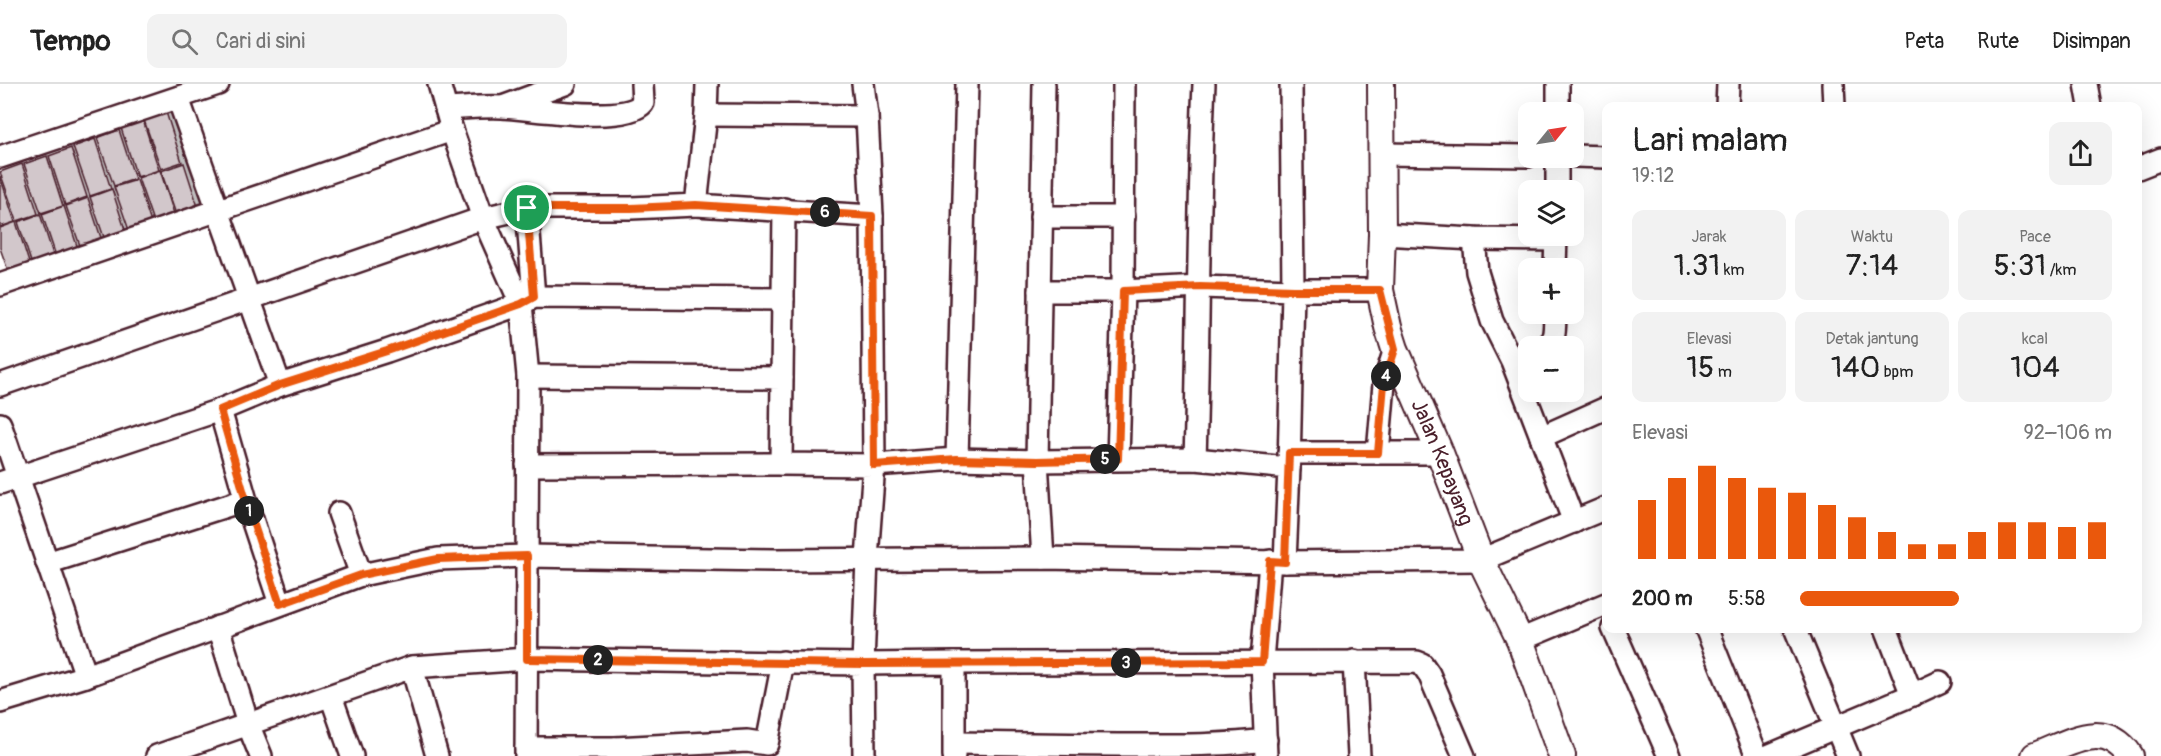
<!DOCTYPE html>
<html lang="id">
<meta charset="utf-8">
<style>
:root{--surface:#fff;--page:#f2f2f2;--text:#222;--muted:#767676;--line:#e0e0e0;--accent:#ea580c}
body{margin:0;font-family:Pangolin,sans-serif;background:var(--page);color:var(--text);height:100vh;display:flex;flex-direction:column;font-size:22px;white-space:nowrap}
*{box-sizing:border-box;margin:0}
p{font-size:20px;color:var(--muted)}
.icon{flex:none;width:33px;height:33px;fill:none;stroke:currentColor;stroke-width:2;stroke-linecap:round;stroke-linejoin:round}
.map{position:relative;flex:1;overflow:hidden}
.drawer{position:absolute;left:1602px;top:18px;width:540px;height:531px;display:flex;flex-direction:column;background:var(--surface);border-radius:12px;box-shadow:0 6px 24px #0002}
.drawer>*{flex:none}
.needle{width:39px;rotate:60deg}
.buttons{position:absolute;left:1518px;top:18px;display:grid;gap:12px}
.buttons a{display:grid;place-items:center;width:66px;height:66px;border-radius:12px;background:var(--surface);box-shadow:0 6px 24px #0002;font-size:30px}
.pin{position:absolute;display:grid;place-items:center;width:51px;height:51px;color:#fff;margin:-26px;border:3px solid #fff;border-radius:50%;box-shadow:0 2px 6px #0007}
.km{position:absolute;width:30px;height:30px;margin:-15px;border-radius:50%;background:#222;color:#fff;font-size:16px;line-height:30px;text-align:center}
.round{display:grid;place-items:center;flex:none;width:63px;height:63px;border-radius:12px;background:var(--page)}
.head{display:flex;align-items:center;justify-content:space-between;height:102px;padding:0 30px}
h1{font-size:33px;font-weight:600;line-height:45px}
.stats{display:grid;grid-template-columns:repeat(3,1fr);gap:9px;height:102px;padding:6px 30px}
.stats div{display:grid;align-content:center;border-radius:12px;background:var(--page);text-align:center}
.stats b{font-size:30px;font-weight:600}
.stats small{font-size:16px;font-weight:400}
.stats p{font-size:16px}
.chart{height:168px;padding:12px 30px}
.chart p{display:flex;justify-content:space-between}
.chart svg{width:100%;height:108px;margin-top:6px;stroke:var(--accent);stroke-width:6}
ul{padding:0 30px;list-style:none;font-size:20px}
li{display:grid;grid-template-columns:96px 72px 1fr;align-items:center;height:45px}
li i{height:15px;border-radius:8px;background:var(--accent)}
header{display:flex;align-items:center;gap:36px;box-sizing:border-box;height:84px;padding:0 30px;background:var(--surface);border-bottom:2px solid var(--line)}
header strong{font-size:28px}
nav{display:flex;gap:33px;margin-inline-start:auto;font-size:21px}
.search{width:420px;height:54px;background:var(--page);display:flex;align-items:center;gap:15px;box-sizing:border-box;padding:0 21px;border-radius:12px;color:var(--muted);font-size:22px}
.map>svg:first-child{display:block}
</style>
<header>
<strong>Tempo</strong>
<div class="search"><svg class="icon" aria-label="search" viewBox="0 0 24 24"><circle cx="10" cy="10" r="6"/><path d="M15 15l6 6"/></svg>Cari di sini</div>
<nav><a>Peta</a><a>Rute</a><a>Disimpan</a></nav>
</header>
<div class="map">
<svg width="2161" height="672" viewBox="0 0 2161 672">
<defs>
<filter id="shadow"><feDropShadow dx="5.5" dy="-5.5" stdDeviation="3" flood-color="#0004"/></filter>
</defs>
<rect width="100%" height="100%" fill="#fff"/>
<filter id="ink" filterUnits="userSpaceOnUse"><feTurbulence type="fractalNoise" baseFrequency=".0167" numOctaves="2"/><feDisplacementMap in="SourceGraphic" scale="12" xChannelSelector="R" yChannelSelector="G"/><feConvolveMatrix kernelMatrix="1 2 1 2 8 2 1 2 1" color-interpolation-filters="sRGB"/></filter>
<g filter="url(#ink)">
<g fill="#d2c7cb" stroke="#4a1f2b" stroke-width="1.5" filter="url(#shadow)">
<polygon points="166,28 182,78 161,85 144,36"/>
<polygon points="143,36 159,86 137,93 121,44"/>
<polygon points="119,46 135,95 114,102 97,54"/>
<polygon points="95,55 111,105 90,112 73,63"/>
<polygon points="71,64 87,113 65,121 49,72"/>
<polygon points="47,72 63,122 41,129 24,80"/>
<polygon points="184,79 200,129 178,136 161,87"/>
<polygon points="22,80 38,130 17,137 0,88"/>
<polygon points="160,86 176,136 155,143 138,94"/>
<polygon points="0,92 15,138 0,143"/>
<polygon points="137,96 153,145 131,152 114,103"/>
<polygon points="112,105 128,155 107,162 90,113"/>
<polygon points="88,114 104,163 83,170 66,122"/>
<polygon points="64,122 80,171 58,178 42,130"/>
<polygon points="40,130 56,180 34,187 18,138"/>
<polygon points="16,138 32,188 11,195 0,164 0,144"/>
</g>
<g fill="none" stroke-linecap="round" stroke-linejoin="round">
<g stroke="#4a1f2b" stroke-width="26">
<g id="minor">
<polyline points="439,0 452,46 483,134 521,220 528,292 526,672"/>
<polyline points="863,0 867,32 872,132 874,381 957,375 1037,377 1043,474"/>
<polyline points="1044,0 1037,377 1195,375 1289,384 1285,478"/>
<polyline points="1291,0 1293,206 1380,206"/>
<polyline points="1833,0 1834,22"/>
<polyline points="2086,0 2090,22"/>
<polyline points="505,22 565,0"/>
<polyline points="1727,22 1728,0"/>
<path d="M446,25C465,24 484,22 502,23C530,24 625,41 643,19L642,0"/>
<polyline points="1558,28 1558,0"/>
<polyline points="706,31 867,32"/>
<polyline points="1381,70 1528,72"/>
<polyline points="1574,72 1606,73"/>
<polyline points="0,73 218,0"/>
<polyline points="2138,84 2161,75"/>
<polyline points="1557,106 1557,74"/>
<polyline points="696,121 872,132"/>
<polyline points="527,124 534,213"/>
<polyline points="1041,133 1124,133"/>
<polyline points="1382,150 1474,155 1556,156"/>
<polyline points="1474,155 1477,188 1492,237 1512,277 1574,438"/>
<polyline points="1555,184 1556,152"/>
<polyline points="0,201 452,46"/>
<polyline points="1040,207 1123,207 1200,203 1293,206 1289,384"/>
<path d="M1545,262C1557,256 1554,242 1555,230"/>
<polyline points="528,292 782,294 781,380 874,381 867,474 863,580 954,579 954,672"/>
<polyline points="782,294 784,125"/>
<polyline points="0,301 483,134 527,124 631,124 696,121 706,31 707,0"/>
<polyline points="280,301 387,267 521,220 534,213 783,215"/>
<polyline points="220,326 247,420 280,520"/>
<polyline points="0,340 86,592"/>
<polyline points="1541,353 1606,324"/>
<polyline points="1289,369 1440,369"/>
<polyline points="1378,369 1384,300 1395,265"/>
<polyline points="957,375 967,0"/>
<polyline points="1118,375 1123,207 1124,0"/>
<path d="M1195,375C1199,250 1198,125 1204,0"/>
<polyline points="527,381 781,380"/>
<polyline points="0,399 220,326 280,301 178,14"/>
<polyline points="339,429 361,491"/>
<polyline points="47,479 245,416"/>
<polyline points="218,543 248,640 261,672"/>
<polyline points="1613,544 1669,672"/>
<polyline points="1706,544 1757,672"/>
<polyline points="1795,544 1848,672"/>
<polyline points="1886,544 1912,611 1940,598"/>
<polyline points="1520,556 1606,520"/>
<polyline points="1354,577 1359,672"/>
<polyline points="954,579 1417,578 1422,580 1429,590 1464,672"/>
<polyline points="412,583 437,672"/>
<polyline points="331,612 352,672"/>
<polyline points="0,618 86,592 361,491 438,475 527,472 775,476 1043,474 1285,478 1481,476 1606,424"/>
<path d="M955,659C1019,660 1083,661 1147,661C1187,661 1227,661 1266,656"/>
<polyline points="526,664 615,664 616,672"/>
<polyline points="615,664 747,657 767,660 783,578"/>
<polyline points="157,672 412,583 527,575 863,580 864,672"/>
<polyline points="1266,672 1262,577 1270,477"/>
<polyline points="1768,672 1912,611"/>
</g>
</g>
<g stroke="#4a1f2b" stroke-width="30">
<g id="tertiary">
<path id="s1" d="M1381,0L1382,150L1380,206L1388,243L1395,265L1440,369L1481,476L1520,556L1562,672"/>
<path d="M2035,672C2068,660 2104,634 2130,672"/>
</g>
</g>
<use href="#minor" stroke="#fff" stroke-width="21"/>
<use href="#tertiary" stroke="#fff" stroke-width="26"/>
</g>
</g>
<g fill="none" stroke-linecap="round" stroke-linejoin="round" filter="url(#ink)">
<g stroke="#fff" stroke-width="12">
<polygon id="route" points="696,121 872,132 874,381 957,375 1037,377 1118,375 1123,207 1200,203 1293,206 1380,206 1395,265 1384,300 1378,369 1289,369 1285,478 1270,477 1262,578 863,580 527,575 527,472 438,475 361,491 280,520 247,420 220,326 280,301 387,267 521,220 534,213 527,124 631,124"/>
</g>
<use href="#route" stroke="#ea580c" stroke-width="8"/>
</g>
<g text-anchor="middle" stroke-width="5" stroke-linejoin="round" paint-order="stroke">
<g font-size="21" fill="#4a1f2b" stroke="#fff">
<text dy="7" stroke="none"><textPath href="#s1" startOffset="390">Jalan Kepayang</textPath></text>
</g>
</g>
</svg>
<div class="buttons">
<a><svg class="needle" viewBox="-14 -14 28 28"><path d="M0-13l5 13h-10z" fill="#e53935"/><path d="M0 13l5-13h-10z" fill="#767676"/></svg></a>
<a><svg class="icon" aria-label="layers" viewBox="0 0 24 24"><path d="M12 4l9 5-9 5-9-5zM3 14l9 5 9-5"/></svg></a>
<a>+</a>
<a>−</a>
</div>
<div class="pin" style="left:527px;top:124px;background:#1e9e55"><svg class="icon" aria-label="arrive" viewBox="0 0 24 24"><path d="M6 21V4h12l-3 4 3 4H6"/></svg></div>
<b class="km" style="left:249px;top:427px">1</b>
<b class="km" style="left:598px;top:576px">2</b>
<b class="km" style="left:1126px;top:579px">3</b>
<b class="km" style="left:1386px;top:292px">4</b>
<b class="km" style="left:1105px;top:375px">5</b>
<b class="km" style="left:825px;top:128px">6</b>
<section class="drawer">
<div class="head"><div><h1>Lari malam</h1><p>19:12</p></div><a class="round"><svg class="icon" aria-label="share" viewBox="0 0 24 24"><path d="M12 15V3M7 8l5-5 5 5M5 13v7h14v-7"/></svg></a></div>
<div class="stats">
<div><p>Jarak</p><b>1.31<small> km</small></b></div>
<div><p>Waktu</p><b>7:14</b></div>
<div><p>Pace</p><b>5:31<small> /km</small></b></div>
</div>
<div class="stats">
<div><p>Elevasi</p><b>15<small> m</small></b></div>
<div><p>Detak jantung</p><b>140<small> bpm</small></b></div>
<div><p>kcal</p><b>104</b></div>
</div>
<div class="chart"><p><span>Elevasi</span>92–106 m</p>
<svg viewBox="0 0 160 44" preserveAspectRatio="none"><path d="M5 44V20M15 44V11M25 44V6M35 44V11M45 44V15M55 44V17M65 44V22M75 44V27M85 44V33M95 44V38M105 44V38M115 44V33M125 44V29M135 44V29M145 44V31M155 44V29"/></svg>
</div>
<ul>
<li><b>200 m</b>5:58<i style="width:51%"></i></li>
</ul>
</section>
</div>
